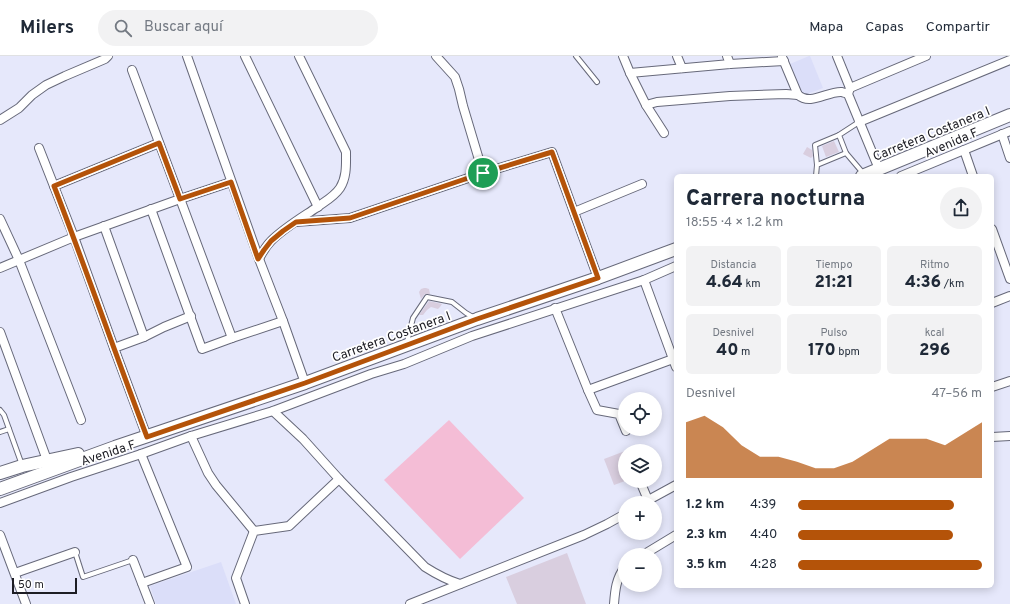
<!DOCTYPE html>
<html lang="es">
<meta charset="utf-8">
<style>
:root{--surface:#fff;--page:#f2f2f3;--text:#1f2937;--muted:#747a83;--line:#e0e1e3;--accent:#b45309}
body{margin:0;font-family:Overpass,sans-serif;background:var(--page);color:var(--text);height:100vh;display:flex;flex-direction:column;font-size:15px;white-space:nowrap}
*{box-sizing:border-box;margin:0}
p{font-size:13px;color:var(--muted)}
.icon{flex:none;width:22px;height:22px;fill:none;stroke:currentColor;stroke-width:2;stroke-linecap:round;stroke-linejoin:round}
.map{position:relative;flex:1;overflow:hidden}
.details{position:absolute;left:674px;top:118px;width:320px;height:414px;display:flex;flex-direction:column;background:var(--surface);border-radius:6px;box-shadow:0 2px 10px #0003}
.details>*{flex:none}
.fabs{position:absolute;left:618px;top:336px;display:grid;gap:8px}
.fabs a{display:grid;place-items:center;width:44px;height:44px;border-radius:50%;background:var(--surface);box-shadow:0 2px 10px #0003;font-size:20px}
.scale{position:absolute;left:12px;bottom:10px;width:65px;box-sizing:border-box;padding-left:4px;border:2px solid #1d1d24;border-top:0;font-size:11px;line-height:14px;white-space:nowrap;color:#1d1d24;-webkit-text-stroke:3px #fff;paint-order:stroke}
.pin{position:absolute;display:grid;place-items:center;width:34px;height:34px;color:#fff;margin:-17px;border:2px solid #fff;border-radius:50%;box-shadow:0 1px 4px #0007}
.round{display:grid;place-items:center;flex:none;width:42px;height:42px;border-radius:21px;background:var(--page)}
.headline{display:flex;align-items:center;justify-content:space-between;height:68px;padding:0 12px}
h1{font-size:22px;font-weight:800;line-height:30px}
.metrics{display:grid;grid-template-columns:repeat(3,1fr);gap:6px;height:68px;padding:4px 12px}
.metrics div{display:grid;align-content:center;border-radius:6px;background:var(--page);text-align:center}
.metrics b{font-size:17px;font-weight:800}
.metrics small{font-size:11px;font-weight:400}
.metrics p{font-size:11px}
.chart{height:112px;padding:8px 12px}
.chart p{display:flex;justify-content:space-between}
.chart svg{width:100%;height:72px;margin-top:4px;fill:var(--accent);opacity:.7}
ul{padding:0 12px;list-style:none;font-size:13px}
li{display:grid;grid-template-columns:64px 48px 1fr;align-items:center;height:30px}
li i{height:10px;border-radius:5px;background:var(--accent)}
header{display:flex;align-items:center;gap:24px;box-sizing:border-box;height:56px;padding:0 20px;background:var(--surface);border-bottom:1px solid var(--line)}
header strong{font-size:19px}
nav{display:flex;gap:22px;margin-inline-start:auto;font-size:14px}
.search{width:280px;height:36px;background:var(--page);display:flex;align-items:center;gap:10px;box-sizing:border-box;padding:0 14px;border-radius:22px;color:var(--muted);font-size:15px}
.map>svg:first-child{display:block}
</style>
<header>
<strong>Milers</strong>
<div class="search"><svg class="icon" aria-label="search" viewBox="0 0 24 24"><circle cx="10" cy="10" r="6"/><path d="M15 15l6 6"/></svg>Buscar aquí</div>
<nav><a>Mapa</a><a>Capas</a><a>Compartir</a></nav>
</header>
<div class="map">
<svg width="1010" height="548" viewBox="0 0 1010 548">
<rect width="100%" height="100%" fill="#e6e8fb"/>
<g fill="#dbdef9">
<polygon points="809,0 810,0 823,32 805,39 800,36 790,8"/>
<polygon points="221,506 236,548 156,548 150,530"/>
</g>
<polygon fill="#f4bdd6" points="449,364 524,442 460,503 384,424"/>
<g fill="#d9cedf">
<polygon points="834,85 839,96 826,101 822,90"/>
<polygon points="807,91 812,94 813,100 811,102 803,98"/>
<polygon points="424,232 426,232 429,233 430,238 425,238 421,243 419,236 421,233"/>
<polygon points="429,245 442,248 440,251 438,253 431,251 427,254 423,259 419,259"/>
<polygon points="625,395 625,425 614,429 604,403"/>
<polygon points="567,497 586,548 517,548 506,521"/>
</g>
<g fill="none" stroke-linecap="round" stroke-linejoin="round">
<g stroke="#67697a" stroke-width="6">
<g id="service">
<polyline points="576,0 597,26"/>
<polyline points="846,97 839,79 859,66"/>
<polyline points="817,109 815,89 839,79"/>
<polyline points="816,120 817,109 846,97 863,117"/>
<polyline points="407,286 413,262 427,241 452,246 466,257 473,261"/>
<polyline points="0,354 4,359 22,409"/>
<polyline points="0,376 9,373"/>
<polyline points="75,496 83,521 133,504"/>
</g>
</g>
<g stroke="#67697a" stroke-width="10">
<g id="minor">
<polyline points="187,0 259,203 283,265 305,327"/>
<polyline points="245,0 318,151"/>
<polyline points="436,0 455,21 459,33 463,50 483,117"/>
<polyline points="623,0 630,17 646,49 664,77"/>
<polyline points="677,0 682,12"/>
<polyline points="727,0 730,8"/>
<polyline points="837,0 850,32 848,38 879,113"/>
<path d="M782,1L798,39C811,50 827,35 842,36C844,37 846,37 848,38"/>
<polyline points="132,14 232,282"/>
<polyline points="630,17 730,8 784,5"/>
<polyline points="850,32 926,0"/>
<polyline points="646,49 657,46 730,40 786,38 798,39"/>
<polyline points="0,64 19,52 32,39 46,29 65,20 105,3 108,0"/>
<polyline points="859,66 1010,4"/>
<polyline points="1002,78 1010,102"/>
<polyline points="39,92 74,181 114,292 147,381"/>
<polyline points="964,94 973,120"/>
<polyline points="901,120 1010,75"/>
<polyline points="54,130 159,87"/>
<polyline points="151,153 202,293 232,282 283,265"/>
<polyline points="574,156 642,128"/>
<polyline points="0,163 19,204 81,364"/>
<polyline points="296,166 350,162 483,117 552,96 598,222"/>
<polyline points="104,170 144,281"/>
<polyline points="992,173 1010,223"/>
<path d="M259,203C262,197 266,190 271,185C284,172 301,162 316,152C324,146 334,141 340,132C347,121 346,108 346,96L299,0"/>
<polyline points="0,212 74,181 180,143 231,126"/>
<polyline points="644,224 676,311"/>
<polyline points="992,247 1010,240"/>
<polyline points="555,252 588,334 597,354 619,358 626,375"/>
<polyline points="0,276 47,404"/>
<polyline points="114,292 144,281 164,271 191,260"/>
<polyline points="992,331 1010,325"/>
<polyline points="588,334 673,303"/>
<path d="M273,355L303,383L339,423L425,511C436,518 447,524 460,528"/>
<polyline points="191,380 208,417 216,429 254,475"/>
<polyline points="992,381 1010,380"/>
<polyline points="141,398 187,511 142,527"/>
<polyline points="640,425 648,444"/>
<polyline points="0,447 71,421 141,398 191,380 273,355 371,318 404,308 472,280 644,224 676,210"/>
<polyline points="643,447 676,429"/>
<polyline points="0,479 26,548"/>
<polyline points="643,499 676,479"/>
<polyline points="133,504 150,548"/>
<polyline points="15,517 75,496"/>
<polyline points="245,548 236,522 254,475 289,470 339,423"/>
<polyline points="410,548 584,479 607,468 625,458"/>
<path d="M614,548C615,535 616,522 625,511"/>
</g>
</g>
<g stroke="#67697a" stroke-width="14">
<g id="primary">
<polyline points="862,120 1010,59"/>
<polyline points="0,417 22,410 78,398"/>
<polyline points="0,433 115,391 305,327 477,263 598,222 676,193"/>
</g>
</g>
<use href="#service" stroke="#fff" stroke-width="4"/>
<use href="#minor" stroke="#fff" stroke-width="8"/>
<use href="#primary" stroke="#fff" stroke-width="12"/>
</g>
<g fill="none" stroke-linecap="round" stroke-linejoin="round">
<g stroke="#fff" stroke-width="8">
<path id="route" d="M159,87L180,143L231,126L258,203L264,194L271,185L283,175L296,166L350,162L483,117L552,96L598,222L477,263L305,327L147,381C115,297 86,213 54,130Z"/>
</g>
<use href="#route" stroke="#b45309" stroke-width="5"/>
</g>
<g text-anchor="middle" stroke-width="3.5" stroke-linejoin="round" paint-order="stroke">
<g font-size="13" fill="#1d1d24" stroke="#fff">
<text transform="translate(931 77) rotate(-22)" y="5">Carretera Costanera I</text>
<text transform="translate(951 86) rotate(-23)" y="5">Avenida F</text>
<text transform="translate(391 280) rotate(-20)" y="5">Carretera Costanera I</text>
<text transform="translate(108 396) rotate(-18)" y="5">Avenida F</text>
</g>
</g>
</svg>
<div class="fabs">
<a><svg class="icon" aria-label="locate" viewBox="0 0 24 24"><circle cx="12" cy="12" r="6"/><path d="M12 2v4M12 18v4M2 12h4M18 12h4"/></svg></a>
<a><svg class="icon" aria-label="layers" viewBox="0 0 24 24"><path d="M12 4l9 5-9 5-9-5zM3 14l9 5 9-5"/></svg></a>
<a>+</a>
<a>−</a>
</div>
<div class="scale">50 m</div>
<div class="pin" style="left:483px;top:117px;background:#1e9e55"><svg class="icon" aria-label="arrive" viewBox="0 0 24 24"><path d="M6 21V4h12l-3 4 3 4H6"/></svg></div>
<section class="details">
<div class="headline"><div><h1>Carrera nocturna</h1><p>18:55 · 4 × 1.2 km</p></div><a class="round"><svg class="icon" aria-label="share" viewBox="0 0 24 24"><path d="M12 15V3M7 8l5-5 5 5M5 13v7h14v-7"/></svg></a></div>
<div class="metrics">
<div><p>Distancia</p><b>4.64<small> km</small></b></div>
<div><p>Tiempo</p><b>21:21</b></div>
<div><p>Ritmo</p><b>4:36<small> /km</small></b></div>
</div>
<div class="metrics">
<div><p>Desnivel</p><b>40<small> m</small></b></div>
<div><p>Pulso</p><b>170<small> bpm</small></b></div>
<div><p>kcal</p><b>296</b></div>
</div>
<div class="chart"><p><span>Desnivel</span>47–56 m</p>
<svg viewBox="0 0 160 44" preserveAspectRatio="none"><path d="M0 44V10L10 6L20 13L30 24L40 31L50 31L60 34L70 38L80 38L90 34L100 27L110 20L120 20L130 20L140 24L150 17L160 10V44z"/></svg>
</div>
<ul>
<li><b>1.2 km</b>4:39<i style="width:85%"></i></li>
<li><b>2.3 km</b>4:40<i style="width:84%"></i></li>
<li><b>3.5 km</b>4:28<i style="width:100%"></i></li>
</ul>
</section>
</div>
